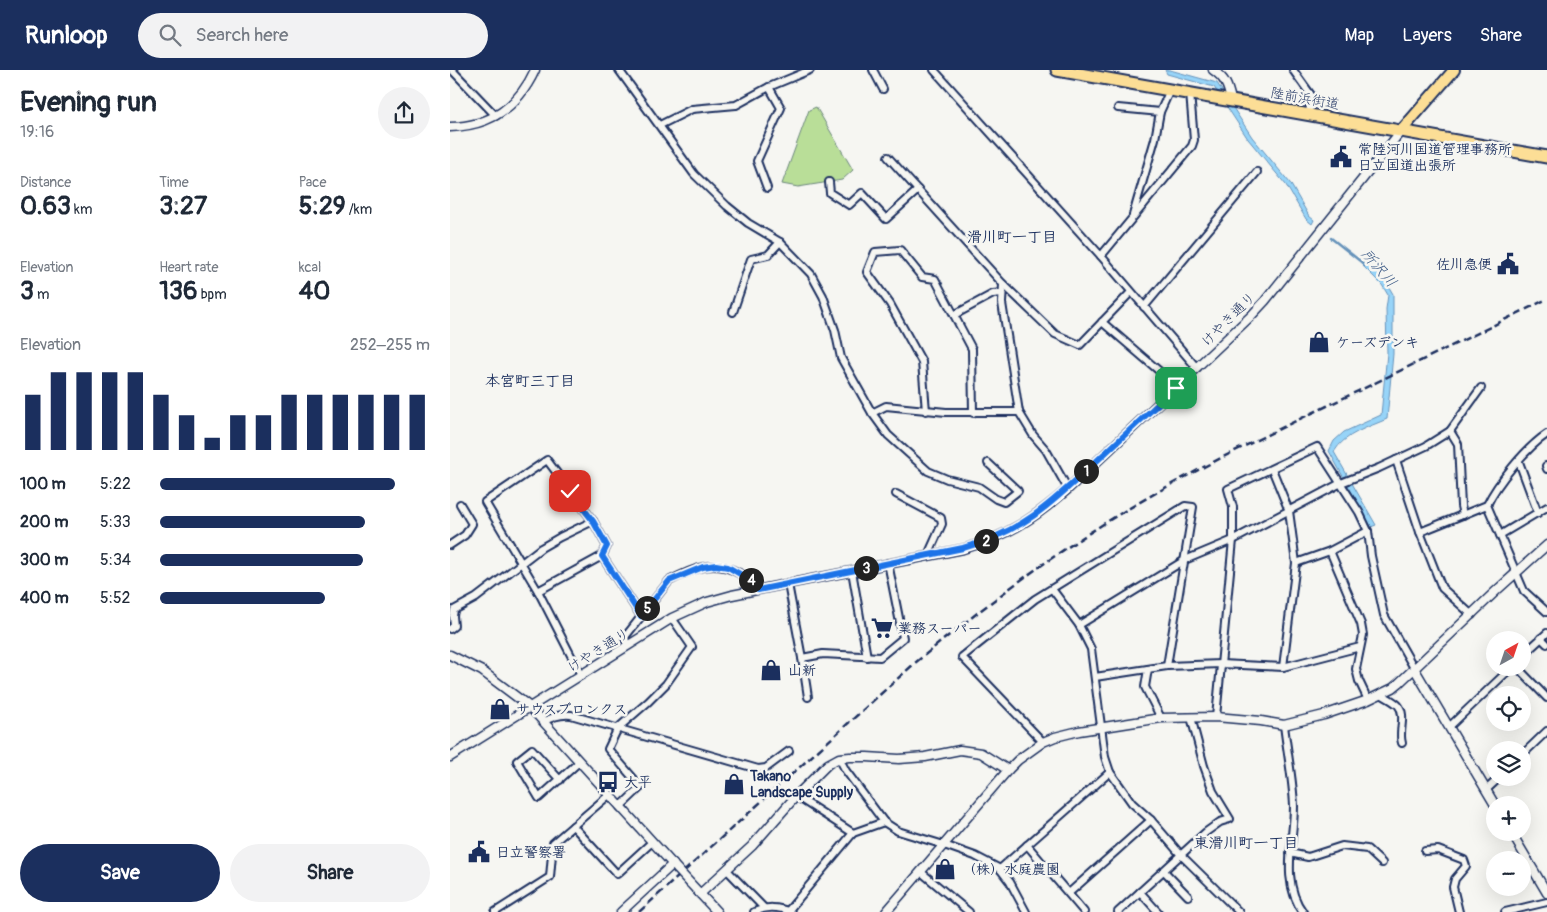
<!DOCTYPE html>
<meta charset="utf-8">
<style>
:root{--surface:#fff;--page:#f2f2f3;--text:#1f2937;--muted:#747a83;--accent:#1b2f5e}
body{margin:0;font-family:Pangolin,"Klee One",sans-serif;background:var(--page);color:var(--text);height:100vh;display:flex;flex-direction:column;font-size:19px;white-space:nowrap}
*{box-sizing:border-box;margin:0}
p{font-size:16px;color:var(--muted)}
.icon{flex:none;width:28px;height:28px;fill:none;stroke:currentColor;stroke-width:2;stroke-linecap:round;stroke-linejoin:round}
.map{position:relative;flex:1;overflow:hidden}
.panel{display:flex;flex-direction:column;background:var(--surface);width:450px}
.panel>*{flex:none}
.needle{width:32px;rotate:40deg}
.fabs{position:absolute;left:1036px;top:561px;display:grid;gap:10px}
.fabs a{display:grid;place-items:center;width:45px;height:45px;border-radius:50%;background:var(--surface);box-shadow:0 5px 20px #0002;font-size:25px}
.pin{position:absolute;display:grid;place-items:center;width:42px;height:42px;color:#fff;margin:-21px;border-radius:10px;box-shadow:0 2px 8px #0006}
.km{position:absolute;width:25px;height:25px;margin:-12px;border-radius:50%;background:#222;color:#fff;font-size:14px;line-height:25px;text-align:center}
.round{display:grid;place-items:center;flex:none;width:52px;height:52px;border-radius:26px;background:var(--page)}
.overview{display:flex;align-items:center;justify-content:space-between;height:85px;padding:0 20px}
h1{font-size:28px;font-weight:700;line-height:38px}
.metrics{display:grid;grid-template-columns:repeat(3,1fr);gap:8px;height:85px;padding:5px 20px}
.metrics div{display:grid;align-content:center}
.metrics b{font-size:25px;font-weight:700}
.metrics small{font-size:14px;font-weight:400}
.metrics p{font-size:14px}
.chart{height:140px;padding:10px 20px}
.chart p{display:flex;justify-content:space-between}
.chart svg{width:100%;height:90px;margin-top:5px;stroke:var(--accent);stroke-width:6}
.action{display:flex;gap:10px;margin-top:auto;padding:10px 20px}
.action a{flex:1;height:58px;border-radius:30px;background:var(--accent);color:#fff;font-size:20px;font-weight:700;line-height:58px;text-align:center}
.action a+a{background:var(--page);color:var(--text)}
ul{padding:0 20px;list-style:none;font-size:16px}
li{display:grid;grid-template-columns:80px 60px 1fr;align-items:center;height:38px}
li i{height:12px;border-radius:6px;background:var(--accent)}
header{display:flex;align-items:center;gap:30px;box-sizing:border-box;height:70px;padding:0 25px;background:var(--accent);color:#fff}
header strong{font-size:24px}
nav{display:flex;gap:28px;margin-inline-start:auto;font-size:18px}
.search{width:350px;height:45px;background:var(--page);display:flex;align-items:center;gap:12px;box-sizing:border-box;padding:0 18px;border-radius:28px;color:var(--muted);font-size:19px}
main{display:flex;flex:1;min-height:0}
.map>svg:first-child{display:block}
</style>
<header>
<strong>Runloop</strong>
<div class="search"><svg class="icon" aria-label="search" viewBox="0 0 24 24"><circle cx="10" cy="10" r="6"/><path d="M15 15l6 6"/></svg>Search here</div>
<nav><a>Map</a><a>Layers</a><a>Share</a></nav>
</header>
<main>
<section class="panel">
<div class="overview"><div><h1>Evening run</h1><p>19:16</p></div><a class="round"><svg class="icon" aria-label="share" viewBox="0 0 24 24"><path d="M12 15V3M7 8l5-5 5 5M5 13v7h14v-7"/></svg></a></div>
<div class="metrics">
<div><p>Distance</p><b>0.63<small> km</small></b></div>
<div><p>Time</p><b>3:27</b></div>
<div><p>Pace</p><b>5:29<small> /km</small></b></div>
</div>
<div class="metrics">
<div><p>Elevation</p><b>3<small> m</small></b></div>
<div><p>Heart rate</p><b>136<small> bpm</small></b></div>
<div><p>kcal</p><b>40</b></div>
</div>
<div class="chart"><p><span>Elevation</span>252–255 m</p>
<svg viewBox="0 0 160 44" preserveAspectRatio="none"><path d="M5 44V17M15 44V6M25 44V6M35 44V6M45 44V6M55 44V17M65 44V27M75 44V38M85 44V27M95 44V27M105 44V17M115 44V17M125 44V17M135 44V17M145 44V17M155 44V17"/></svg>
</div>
<ul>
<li><b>100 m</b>5:22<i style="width:87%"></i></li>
<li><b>200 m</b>5:33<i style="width:76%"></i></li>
<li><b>300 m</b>5:34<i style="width:75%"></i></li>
<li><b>400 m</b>5:52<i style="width:61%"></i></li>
</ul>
<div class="action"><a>Save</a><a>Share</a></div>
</section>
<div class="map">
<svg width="1097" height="842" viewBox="0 0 1097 842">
<rect width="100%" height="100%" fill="#f6f6f2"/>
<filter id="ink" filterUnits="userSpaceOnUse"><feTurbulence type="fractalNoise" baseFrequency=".02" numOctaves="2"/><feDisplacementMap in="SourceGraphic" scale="10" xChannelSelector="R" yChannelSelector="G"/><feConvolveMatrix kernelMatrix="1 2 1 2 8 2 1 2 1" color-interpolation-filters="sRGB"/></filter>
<g filter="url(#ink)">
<polygon fill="#b9de98" stroke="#6a867b" points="366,37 403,100 392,110 348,117 332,114 359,40"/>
<g fill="#97d4f8" stroke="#6592ba">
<polygon points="715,0 720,0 767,13 802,67 840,113 859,146 864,150 862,154 856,149 836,115 798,69 764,17 717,4"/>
<path d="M915,191L936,212L943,224V284L937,349C919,357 894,364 884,382L926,455L921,457L879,381L884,371L894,362L931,345L937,283L936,239L938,225L932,215L911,194Z"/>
</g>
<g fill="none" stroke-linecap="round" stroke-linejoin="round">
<polyline stroke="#6592ba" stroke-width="2.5" points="881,168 915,195"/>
<g stroke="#1b2f5e" stroke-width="10">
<g id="minor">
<polyline points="2,0 46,46"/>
<polyline points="169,0 244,104 277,136 298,153 330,172 361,204 373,226 385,260 391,288 422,343 438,365 478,401 497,409 529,417 546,429 554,432 568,421 538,393"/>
<polyline points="423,0 433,19"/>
<polyline points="484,0 651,186 747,298"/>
<polyline points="843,0 861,25 859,44"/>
<polyline points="668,38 710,42 705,69 683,145"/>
<polyline points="710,42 720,20"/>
<polyline points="210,55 242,39 286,35 319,17 360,0"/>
<polyline points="438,87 553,214 552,233 569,342 583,365 596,380 618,419"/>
<polyline points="379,112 380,123 399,135 412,123 436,149 468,120"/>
<polyline points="317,118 307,91 331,38 319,17"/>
<polyline points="651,186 742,76 744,70 740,23"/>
<polyline points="553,214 605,264 630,275 681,222"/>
<polyline points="694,237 807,102"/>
<polyline points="283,242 301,189 318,185 330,172"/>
<polyline points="504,245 543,224 552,223"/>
<polyline points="652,252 722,312 726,318"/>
<polyline points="476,341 472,292 440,234 417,202 425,182 450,180 472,207 485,209 522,279 523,343"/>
<polyline points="422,343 436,336 496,342 569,342"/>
<polyline points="1000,361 1008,374 1011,436 1013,445"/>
<polyline points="946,390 970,462"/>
<polyline points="1069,392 1088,443"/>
<polyline points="1096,396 1097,399"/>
<polyline points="822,399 839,441 846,493 833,597"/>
<polyline points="446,424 491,448 492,454 478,485"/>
<path d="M1037,435C1047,413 1077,377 1097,364"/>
<polyline points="1050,465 1097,437"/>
<polyline points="0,475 15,465 22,454 10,434"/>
<polyline points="880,481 911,554 913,565 906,599 909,611 918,630"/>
<polyline points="846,493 880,481 918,461"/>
<polyline points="402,501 417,587"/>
<polyline points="338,514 352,588 358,627"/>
<polyline points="602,519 629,555 641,579 655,687 660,702 682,733 701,750 731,785 789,842"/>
<polyline points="88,521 152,486"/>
<polyline points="1022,545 992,518 970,462 1037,435 1074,521 1097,542"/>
<polyline points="629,555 735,490 783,470 891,413 929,398 976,376 1000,361 1031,318"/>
<polyline points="0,559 4,556 3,546 4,540 26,528 91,478 110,467 143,451"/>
<polyline points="1091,568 1097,574"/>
<path d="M177,576L175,567L219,511C242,499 263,489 287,502C297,506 303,511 308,520"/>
<polyline points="1072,586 1097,563"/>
<polyline points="352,588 373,584 430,587 453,568 438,493"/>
<polyline points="1068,598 1097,628"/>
<polyline points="698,599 695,617 711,648"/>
<polyline points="131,605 88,521 35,432 97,390 143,451 157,476 152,486 191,546"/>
<polyline points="645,607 717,596 771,594 833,597 910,577"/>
<path d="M931,624C936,627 944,631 948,635C957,645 948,661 952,673"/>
<polyline points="766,647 783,470 783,437 778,419 867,377 909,442 918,461 921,486 934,545 964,598"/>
<path d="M94,652C103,646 111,644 121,645L308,699L316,698L339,681"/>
<path d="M834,655C837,681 843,710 844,736C844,772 830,811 853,842"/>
<polyline points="999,657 1061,598"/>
<polyline points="593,672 512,587 585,529 735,436 743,437 717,596"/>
<polyline points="1072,685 1097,661"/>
<polyline points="389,688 396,701 434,752 448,761 494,775 525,786 550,799 560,812 576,842"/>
<polyline points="110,710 82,679 67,691 89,728 129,692"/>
<polyline points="1036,720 1049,708"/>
<polyline points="346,726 403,763 434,752"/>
<polyline points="170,737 191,717 158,679 168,658 198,632 216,614 242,577 222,548"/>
<polyline points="123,756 167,804 202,772"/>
<polyline points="577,775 634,842"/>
<polyline points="975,781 988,780 1014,790 1016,796 1005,809 1003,817 1009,842"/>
<polyline points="840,783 858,787 892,776 917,779 932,793"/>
<polyline points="550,799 660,702"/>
<polyline points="277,800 314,838"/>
<polyline points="714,801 738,826"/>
<polyline points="471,802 519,842"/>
<polyline points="690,822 708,842"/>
<polyline points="619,823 701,750"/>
<polyline points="338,841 403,763"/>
<polyline points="45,842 100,807 103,773 159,725"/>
<path d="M304,842C317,836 328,837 341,842"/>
<polyline points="668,842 756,762 770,752 780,749 763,721 754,696 741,647"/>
<polyline points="1055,842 1097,832"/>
</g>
</g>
<g stroke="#1b2f5e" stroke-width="11">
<g id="tertiary">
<path d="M763,0C775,8 778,16 781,30"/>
<path d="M0,57C41,56 68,37 85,0"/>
<polyline points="0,585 32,601 80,637 228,800"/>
<polyline points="964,598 1045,735"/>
<path d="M0,687L222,548L257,532L282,525L513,479C556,467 585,448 618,419L801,246L815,231L951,61"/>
<polyline points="1061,762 1097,823"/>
<polyline points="240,813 267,842"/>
<polyline points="250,824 302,776 346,726 378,694 389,688 400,687 417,687 449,689 475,687 510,680 531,683 558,700"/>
<polyline points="171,842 223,794"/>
<polyline points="436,842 558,700 568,690 593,672 605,667 629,661 711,648 766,647 811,651 834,655 874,645 918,630 943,618 949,613 1046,521 1097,475"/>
</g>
</g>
<g stroke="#1b2f5e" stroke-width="14">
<polyline id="primary" points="951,61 1004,0"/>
</g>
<g stroke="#1b2f5e" stroke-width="15">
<polyline id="trunk" points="607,0 1097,87"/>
</g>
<use href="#minor" stroke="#f6f6f2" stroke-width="6"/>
<use href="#tertiary" stroke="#f6f6f2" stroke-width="8"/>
<use href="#primary" stroke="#fcde96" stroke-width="10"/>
<use href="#trunk" stroke="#fcde96" stroke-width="11"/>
<path stroke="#1b2f5e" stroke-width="2.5" stroke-dasharray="8 4" stroke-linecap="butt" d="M189,842L465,593C528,541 593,491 663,448C732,406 804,371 877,336C950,301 1024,265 1097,229"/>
<g stroke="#1b2f5e" stroke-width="11" stroke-linecap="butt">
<polyline id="tertiary-bridge" points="228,800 240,813"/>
</g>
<use href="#tertiary-bridge" stroke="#f6f6f2" stroke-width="8"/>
</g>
</g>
<g fill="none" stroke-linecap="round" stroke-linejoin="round" filter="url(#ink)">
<g stroke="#fff" stroke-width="10">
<path id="route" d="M120,421L143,451L157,476L152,486L191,546L219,511L253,497L266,495L278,497L302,511L308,520L513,478C576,461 606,429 652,386C677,363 701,340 726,318"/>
</g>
<use href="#route" stroke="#1a73e8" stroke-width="6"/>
</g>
<defs>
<g id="civic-bare" transform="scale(1.725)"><path d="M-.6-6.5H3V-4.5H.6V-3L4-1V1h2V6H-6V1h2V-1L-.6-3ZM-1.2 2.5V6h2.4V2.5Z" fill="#1b2f5e" stroke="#f6f6f2" stroke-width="2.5" paint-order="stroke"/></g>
<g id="shop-bare" transform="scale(1.725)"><path d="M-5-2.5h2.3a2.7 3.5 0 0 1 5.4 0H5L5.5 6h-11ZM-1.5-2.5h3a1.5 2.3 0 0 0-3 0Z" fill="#1b2f5e" stroke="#f6f6f2" stroke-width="2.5" paint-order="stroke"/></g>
<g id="supermarket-bare" transform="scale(1.725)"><path d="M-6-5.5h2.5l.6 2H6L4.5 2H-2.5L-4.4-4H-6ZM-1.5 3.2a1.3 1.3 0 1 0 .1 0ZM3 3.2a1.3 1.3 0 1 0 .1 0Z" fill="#1b2f5e" stroke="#f6f6f2" stroke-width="2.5" paint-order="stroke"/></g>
<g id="bus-bare" transform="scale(1.725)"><path d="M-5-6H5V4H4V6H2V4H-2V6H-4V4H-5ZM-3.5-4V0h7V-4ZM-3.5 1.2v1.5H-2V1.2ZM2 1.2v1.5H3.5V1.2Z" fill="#1b2f5e" stroke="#f6f6f2" stroke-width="2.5" paint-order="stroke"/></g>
</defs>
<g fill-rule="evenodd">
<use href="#civic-bare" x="891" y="87"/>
<use href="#civic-bare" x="1058" y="194"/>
<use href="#shop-bare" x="869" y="272"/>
<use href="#supermarket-bare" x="432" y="558"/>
<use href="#shop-bare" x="321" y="600"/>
<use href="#shop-bare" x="50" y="639"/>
<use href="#bus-bare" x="158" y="712"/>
<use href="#shop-bare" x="284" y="714"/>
<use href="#civic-bare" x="29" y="782"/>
<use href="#shop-bare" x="495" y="799"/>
</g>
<g text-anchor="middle" stroke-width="5" stroke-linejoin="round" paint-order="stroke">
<g font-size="14" fill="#1b2f5e" stroke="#f6f6f2">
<text transform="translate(855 28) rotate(10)" y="5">陸前浜街道</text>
<text transform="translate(778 249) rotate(-45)" y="5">けやき通り</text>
<text transform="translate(148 580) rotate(-32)" y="5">けやき通り</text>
</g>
<g font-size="14" font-weight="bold" fill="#1b2f5e" stroke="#f6f6f2" text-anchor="start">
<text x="908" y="84">常陸河川国道管理事務所<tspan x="908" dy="16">日立国道出張所</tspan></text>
<text x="1042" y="199" text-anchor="end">佐川急便</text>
<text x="886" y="277">ケーズデンキ</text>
<text x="448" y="563">業務スーパー</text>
<text x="338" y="605">山新</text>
<text x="66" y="644">サウスブロンクス</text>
<text x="300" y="711">Takano<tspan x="300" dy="16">Landscape Supply</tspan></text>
<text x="174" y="717">大平</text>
<text x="46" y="787">日立警察署</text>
<text x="512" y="804">（株）水庭農園</text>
</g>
<g font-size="15" font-weight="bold" fill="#1b2f5e" stroke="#f6f6f2">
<text x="562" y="172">滑川町一丁目</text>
<text x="80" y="316">本宮町三丁目</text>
<text x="796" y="778">東滑川町一丁目</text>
</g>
<g font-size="15" font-style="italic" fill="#3a5884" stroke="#f6f6f2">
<text transform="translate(929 198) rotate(49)" y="5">所沢川</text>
</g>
</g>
</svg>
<div class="fabs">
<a><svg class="needle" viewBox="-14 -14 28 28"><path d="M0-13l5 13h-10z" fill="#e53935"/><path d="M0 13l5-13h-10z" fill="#747a83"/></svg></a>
<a><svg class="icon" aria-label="locate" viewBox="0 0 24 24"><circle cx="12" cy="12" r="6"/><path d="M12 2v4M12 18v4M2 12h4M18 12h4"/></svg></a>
<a><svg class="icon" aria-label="layers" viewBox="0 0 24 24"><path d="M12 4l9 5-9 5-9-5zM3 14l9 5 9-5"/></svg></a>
<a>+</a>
<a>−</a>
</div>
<div class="pin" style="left:726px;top:318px;background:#1e9e55"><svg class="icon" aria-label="arrive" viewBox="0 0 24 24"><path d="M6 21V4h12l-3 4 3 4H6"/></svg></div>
<div class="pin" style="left:120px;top:421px;background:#d93025"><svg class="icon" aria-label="check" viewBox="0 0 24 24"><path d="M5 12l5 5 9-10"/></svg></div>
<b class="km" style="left:636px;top:401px">1</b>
<b class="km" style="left:536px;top:471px">2</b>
<b class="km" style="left:416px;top:498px">3</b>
<b class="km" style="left:301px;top:510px">4</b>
<b class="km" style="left:197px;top:538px">5</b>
</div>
</main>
